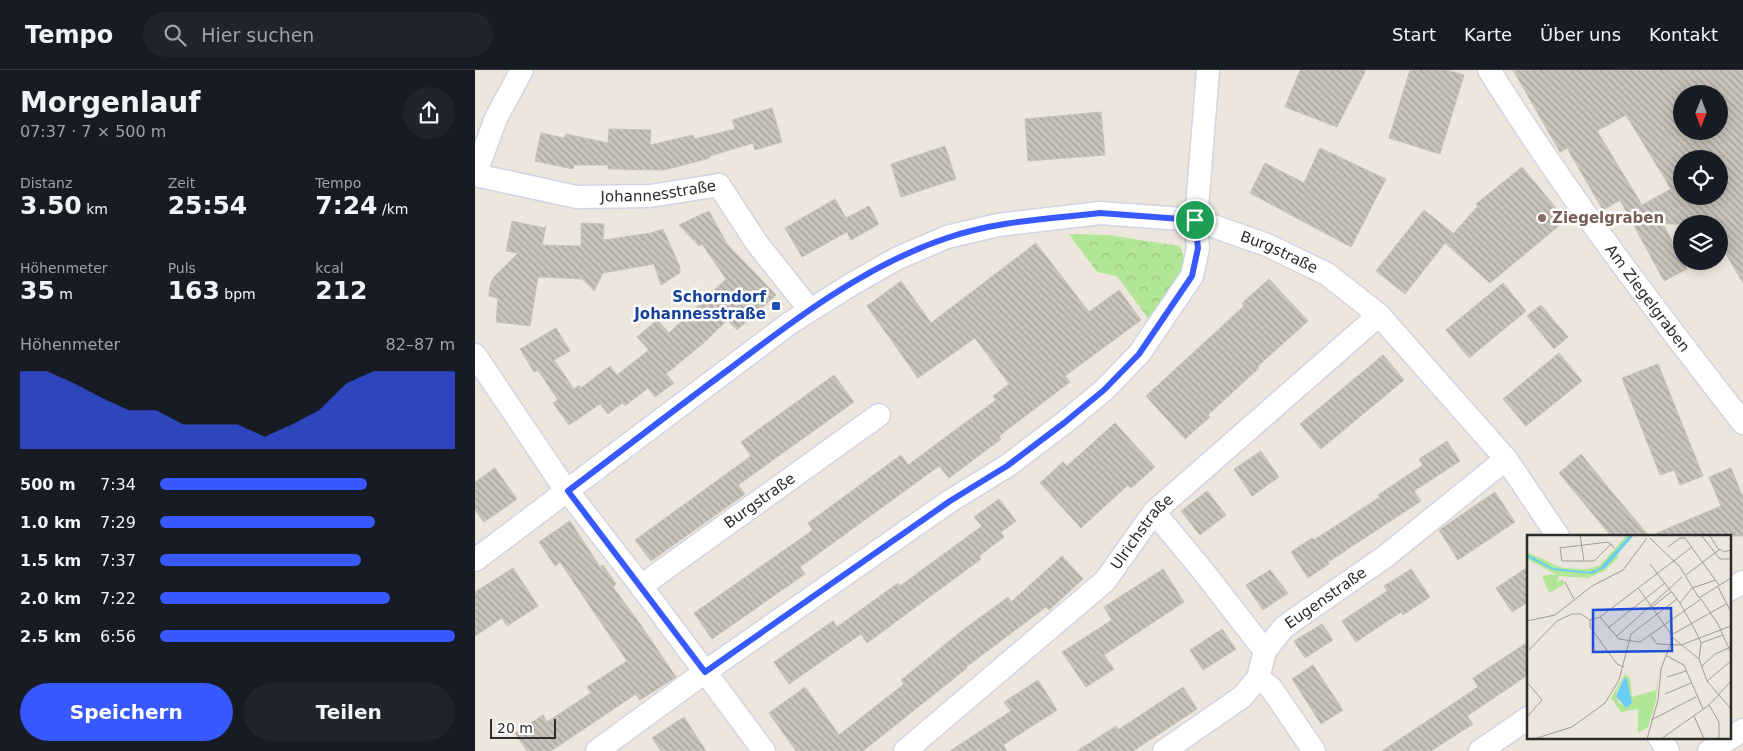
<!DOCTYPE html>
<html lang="de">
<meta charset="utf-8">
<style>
:root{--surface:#171b24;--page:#20242c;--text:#f1f3f6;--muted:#9ea1a6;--line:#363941;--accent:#3759ff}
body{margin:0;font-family:"DejaVu Sans",sans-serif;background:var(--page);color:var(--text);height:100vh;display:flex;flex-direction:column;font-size:19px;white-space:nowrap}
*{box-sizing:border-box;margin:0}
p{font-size:16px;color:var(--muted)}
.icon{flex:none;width:28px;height:28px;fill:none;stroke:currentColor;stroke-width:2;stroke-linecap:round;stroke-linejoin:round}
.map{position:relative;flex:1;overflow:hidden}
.panel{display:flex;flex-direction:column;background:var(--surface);width:475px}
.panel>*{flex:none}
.needle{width:32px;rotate:181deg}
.buttons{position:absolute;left:1198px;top:15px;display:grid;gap:10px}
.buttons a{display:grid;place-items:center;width:55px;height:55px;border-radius:50%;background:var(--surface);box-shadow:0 2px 12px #0003;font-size:25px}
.scale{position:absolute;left:15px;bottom:12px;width:66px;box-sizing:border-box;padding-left:5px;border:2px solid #2b2b2b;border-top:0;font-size:14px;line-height:18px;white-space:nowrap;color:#2b2b2b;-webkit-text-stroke:4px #fff;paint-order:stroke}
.pin{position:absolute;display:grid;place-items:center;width:42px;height:42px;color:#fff;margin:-21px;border:2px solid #fff;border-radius:50%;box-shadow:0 1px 5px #0007}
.round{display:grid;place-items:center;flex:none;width:52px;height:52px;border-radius:26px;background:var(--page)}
.headline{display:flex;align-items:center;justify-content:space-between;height:85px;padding:0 20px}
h1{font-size:28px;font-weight:700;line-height:38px}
.figures{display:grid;grid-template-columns:repeat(3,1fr);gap:8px;height:85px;padding:5px 20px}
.figures div{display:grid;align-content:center}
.figures b{font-size:25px;font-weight:700}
.figures small{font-size:14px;font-weight:400}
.figures p{font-size:14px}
.chart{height:140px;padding:10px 20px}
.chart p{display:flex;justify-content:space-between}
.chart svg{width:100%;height:90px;margin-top:5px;fill:var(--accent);opacity:.7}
.action{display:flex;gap:10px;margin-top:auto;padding:10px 20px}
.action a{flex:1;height:58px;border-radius:30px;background:var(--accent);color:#fff;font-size:20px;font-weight:700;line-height:58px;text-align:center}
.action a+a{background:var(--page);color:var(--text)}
ul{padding:0 20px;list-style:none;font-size:16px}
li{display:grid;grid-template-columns:80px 60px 1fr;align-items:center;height:38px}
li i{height:12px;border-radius:6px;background:var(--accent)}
header{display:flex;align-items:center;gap:30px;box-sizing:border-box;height:70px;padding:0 25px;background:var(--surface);border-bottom:1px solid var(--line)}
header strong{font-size:24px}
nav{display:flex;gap:28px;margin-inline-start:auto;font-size:18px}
.search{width:350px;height:45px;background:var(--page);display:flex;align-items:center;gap:12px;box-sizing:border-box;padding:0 18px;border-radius:28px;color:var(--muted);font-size:19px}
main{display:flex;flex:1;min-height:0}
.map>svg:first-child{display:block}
</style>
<header>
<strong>Tempo</strong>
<div class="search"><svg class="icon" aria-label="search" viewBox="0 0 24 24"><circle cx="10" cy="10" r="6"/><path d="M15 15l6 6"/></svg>Hier suchen</div>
<nav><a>Start</a><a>Karte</a><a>Über uns</a><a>Kontakt</a></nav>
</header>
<main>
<section class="panel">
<div class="headline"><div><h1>Morgenlauf</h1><p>07:37 · 7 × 500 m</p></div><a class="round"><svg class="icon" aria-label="share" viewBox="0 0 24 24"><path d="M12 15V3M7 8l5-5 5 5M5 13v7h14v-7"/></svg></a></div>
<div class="figures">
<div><p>Distanz</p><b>3.50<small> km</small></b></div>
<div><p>Zeit</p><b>25:54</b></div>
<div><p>Tempo</p><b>7:24<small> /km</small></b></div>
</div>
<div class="figures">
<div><p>Höhenmeter</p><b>35<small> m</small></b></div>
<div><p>Puls</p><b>163<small> bpm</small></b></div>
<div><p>kcal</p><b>212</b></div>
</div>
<div class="chart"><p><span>Höhenmeter</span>82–87 m</p>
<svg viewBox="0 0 160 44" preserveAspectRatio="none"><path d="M0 44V6L10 6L20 12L30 19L40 25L50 25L60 32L70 32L80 32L90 38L100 32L110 25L120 12L130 6L140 6L150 6L160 6V44z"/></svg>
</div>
<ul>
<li><b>500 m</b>7:34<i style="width:70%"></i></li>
<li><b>1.0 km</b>7:29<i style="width:73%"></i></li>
<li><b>1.5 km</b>7:37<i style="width:68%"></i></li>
<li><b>2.0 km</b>7:22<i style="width:78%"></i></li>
<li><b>2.5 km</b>6:56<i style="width:100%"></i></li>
</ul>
<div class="action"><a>Speichern</a><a>Teilen</a></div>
</section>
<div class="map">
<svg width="1268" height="681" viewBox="0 0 1268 681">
<defs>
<pattern id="park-crowns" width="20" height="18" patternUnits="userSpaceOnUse" patternTransform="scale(1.25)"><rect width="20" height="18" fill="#b0e696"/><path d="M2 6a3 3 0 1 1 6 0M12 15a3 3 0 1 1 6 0" fill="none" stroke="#98c581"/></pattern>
<pattern id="building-back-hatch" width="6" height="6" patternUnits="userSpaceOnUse" patternTransform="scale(1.25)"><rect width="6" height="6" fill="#c9c4bb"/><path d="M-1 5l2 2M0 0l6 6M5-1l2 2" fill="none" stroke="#a39f98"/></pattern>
</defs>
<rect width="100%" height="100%" fill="#ede6dc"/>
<polygon fill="url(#park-crowns)" points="594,164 632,165 705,176 709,188 708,204 675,251 642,206 622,202"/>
<g fill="url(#building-back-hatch)" stroke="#c9c2b5" fill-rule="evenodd">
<polygon points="825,0 891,0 862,57 810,37"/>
<polygon points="935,0 972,0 989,5 965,84 914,68"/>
<path d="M1038,0H1268V213L1244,172V154H1188L1206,188V191H1208L1212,199L1189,211L1145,130L1128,140L1092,78L1085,82ZM1206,24H1244V61H1206ZM1151,45L1196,119L1167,135L1122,61ZM1206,89H1244V126H1206Z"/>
<polygon points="297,38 307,72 280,80 278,73 235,86 235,88 189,100 133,99 133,95 99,95 98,99 60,91 66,63 89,68 91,64 133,73 134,59 176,60 175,75 218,65 219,69 260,59 257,50"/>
<polygon points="626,42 630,85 553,91 550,49"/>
<polygon points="470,76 481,109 426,127 416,94"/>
<polygon points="845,78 911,109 876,177 775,123 790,93 829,113"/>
<polygon points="1047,97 1091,150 1015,213 970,173 1003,136 1001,134"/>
<polygon points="360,129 371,148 394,136 404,154 376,170 372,162 327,187 310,158"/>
<polygon points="949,140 978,163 930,224 901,201"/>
<polygon points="234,141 252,174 301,225 262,260 252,250 232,270 191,304 199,313 180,327 173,318 150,336 147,333 133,344 125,334 94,355 78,333 83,330 63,300 59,302 45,279 81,258 95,281 79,290 99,319 104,315 106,318 135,296 142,305 174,280 162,267 182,250 194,263 251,209 227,174 224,176 204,155"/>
<polygon points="37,151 69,158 71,156 67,175 106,176 106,153 129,154 128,170 176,163 188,159 205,197 205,203 186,215 179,194 128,203 119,221 107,209 63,207 55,256 21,252 23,228 14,226 15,215 18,208 43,183 31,181"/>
<polygon points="561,173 614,242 644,220 666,250 590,306 595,312 524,366 526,369 474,408 464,396 325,497 330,504 237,569 219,543 338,460 333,453 426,385 433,395 521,330 518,326 534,314 500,268 443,308 392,236 426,211 456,253"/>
<polygon points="794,209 833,251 783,296 784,298 733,345 735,347 710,369 671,326 769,236 767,233"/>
<polygon points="1028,213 1051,241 994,288 971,260"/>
<polygon points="1066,235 1093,267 1079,279 1052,246"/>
<polygon points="1084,283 1107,311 1051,356 1028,329"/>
<polygon points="908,285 929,310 846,379 825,354"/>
<polygon points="1183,294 1228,406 1205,415 1199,400 1185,405 1147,308"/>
<polygon points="359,305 379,332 263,415 270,424 176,491 160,470 276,386 266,372"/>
<polygon points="640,353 680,397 656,418 653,415 606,458 565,413 588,392 592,396"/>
<polygon points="972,371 985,391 939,421 946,431 853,492 854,494 833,508 816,482 837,468 839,470 905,427 903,425 948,395 944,389"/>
<polygon points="786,381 804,407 777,426 759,399"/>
<polygon points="1106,384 1136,421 1174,466 1136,466 1084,403"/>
<polygon points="20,398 42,429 9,452 0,440 0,412"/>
<polygon points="1256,398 1268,427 1268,466 1175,466 1246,436 1234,407"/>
<polygon points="732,421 751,445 725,465 706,441"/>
<polygon points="1020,422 1040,452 983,490 964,460"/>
<polygon points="524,429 541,451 526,462 529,467 504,486 506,489 392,573 386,564 314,614 299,592 358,551 362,557 423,513 425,516 507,456 499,447"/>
<polygon points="95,451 125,497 128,495 141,514 138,517 165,554 201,607 165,630 161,624 76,681 52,681 40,663 68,645 72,652 116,623 112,617 152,591 85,492 80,496 64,472"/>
<polygon points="587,486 608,509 574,540 571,537 491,597 492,598 388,681 321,681 294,643 330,617 364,665 429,614 426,610 488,560 533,527 536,532"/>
<polygon points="1053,497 1053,532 1037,542 1021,518"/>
<polygon points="38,498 63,536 32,556 27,548 0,566 0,522"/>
<polygon points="688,499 709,532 629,585 639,599 611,617 587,582 637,550 629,537"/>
<polygon points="936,499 955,527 928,545 926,542 881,572 867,551 912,521 909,516"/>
<polygon points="795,500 813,523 788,540 771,515"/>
<polygon points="847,554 858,570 830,588 819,571"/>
<polygon points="747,559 761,579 728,600 715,580"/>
<polygon points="1053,572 1053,605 992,646 998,654 956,681 907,681 1003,617 998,608"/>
<polygon points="838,595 868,640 846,654 817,609"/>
<polygon points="563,610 582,640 528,675 532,681 475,681 536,641 529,632"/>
<polygon points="708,617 722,639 658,681 602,681 641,656 643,660"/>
<polygon points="209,647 231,681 186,681 177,668"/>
</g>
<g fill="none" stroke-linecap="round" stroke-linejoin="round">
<g stroke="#d1d4e4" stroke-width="25">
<g id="minor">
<path id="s1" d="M1014,0C1091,123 1179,239 1268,353"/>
<path id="s2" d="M0,105L102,127L175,126L244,115L281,172L335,240"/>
<polyline points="0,105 21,48 47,0"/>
<polyline points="0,285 84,410 166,516 289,681"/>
<polyline points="679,442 728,501 790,581"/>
<path id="s3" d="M0,490L315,253L377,214L423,188L472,167L523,155L625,143L721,150L792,175L852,204L904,245L1031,389L1083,466"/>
<path id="s4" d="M166,516L404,345"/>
<polyline points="1254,520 1268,512"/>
<polyline points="783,608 796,618 839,681"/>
<polyline points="1184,667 1193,681"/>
<polyline points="122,681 230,602 475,431 532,396 589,353 629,320 664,284 717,206 723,178 721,150 733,0"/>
<path id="s5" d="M430,681L630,511L679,442L904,245"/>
<path id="s6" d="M689,681L767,627L783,608L790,581L809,557L911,486L1031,389"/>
<polyline points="1005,681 1053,648"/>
<polyline points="1234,681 1268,660"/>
</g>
</g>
<use href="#minor" stroke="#fff" stroke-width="22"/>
</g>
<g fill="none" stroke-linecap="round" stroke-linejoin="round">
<g stroke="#fff" stroke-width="10">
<path id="route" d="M625,143L720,150L723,178L717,206L664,284L629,320L589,353L532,396L475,431L230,602L93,421C146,381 199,340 253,300C320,249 391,195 472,168C521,151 574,149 625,143Z"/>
</g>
<use href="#route" stroke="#3759ff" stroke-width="6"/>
</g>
<circle fill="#8d6e63" stroke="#fff" stroke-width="2" cx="1067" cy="148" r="5"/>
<rect fill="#1a4fb4" stroke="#fff" stroke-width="2" x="296" y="231" width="10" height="10" rx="2.5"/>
<g text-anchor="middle" stroke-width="5" stroke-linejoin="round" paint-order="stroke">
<g font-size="15" fill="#2b2b2b" stroke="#fff">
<text dy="5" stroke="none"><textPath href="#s2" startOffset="186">Johannesstraße</textPath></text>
<text dy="5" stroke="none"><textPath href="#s3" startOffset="914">Burgstraße</textPath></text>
<text dy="5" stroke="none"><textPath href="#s1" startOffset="278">Am Ziegelgraben</textPath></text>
<text dy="5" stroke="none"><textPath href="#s4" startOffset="146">Burgstraße</textPath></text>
<text dy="5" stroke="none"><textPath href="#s5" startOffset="324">Ulrichstraße</textPath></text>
<text dy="5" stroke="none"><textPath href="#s6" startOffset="229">Eugenstraße</textPath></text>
</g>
<g font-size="15" font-weight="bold" fill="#785e54" stroke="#fff" text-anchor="start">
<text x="1077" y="153">Ziegelgraben</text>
</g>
<g font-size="15" font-weight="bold" fill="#164399" stroke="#fff" text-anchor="end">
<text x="291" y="232">Schorndorf<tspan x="291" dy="17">Johannesstraße</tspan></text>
</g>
</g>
<g transform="translate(1052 465)">
<rect width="204" height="204" fill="#ede6dc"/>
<path d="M100,0H107L90,20L92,22L77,36L61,43L32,41L30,46L36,45L38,49L22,58L15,41L29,39L0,24V17L35,33L59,34L72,31Z" fill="#b0e696"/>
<path d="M98,139L103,143L105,162L129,155L131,141L129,165L121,192L111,198V174L94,177L84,163ZM97,143L105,168L100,171L92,168L89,159Z" fill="#b0e696" fill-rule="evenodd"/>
<path d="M103,0H107L79,32L65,39L26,35L0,22V19L26,33L62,37L73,33ZM97,143L100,144L105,168L99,173L89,161Z" fill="#6acdf4"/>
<path fill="none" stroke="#9f9b95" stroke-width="1" d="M53,0L57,26M174,0L193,24H204M183,1L192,15M123,3L153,32L172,63L204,43M84,9L67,26H35L33,13L81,7L82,8L84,9L87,13M141,12L153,3H158L192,50M123,29L153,68L168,95L174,108L172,124M159,40L193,14L197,17L204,15M38,47L47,64M191,52L204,77M112,54L146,102L134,134L131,165L120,204M153,68L165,53L189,45M125,72L144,57M73,82L92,104L113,107L174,64L191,89L204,118M63,85V92L90,129L97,132M0,86L28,80L65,51L96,35L120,3M81,93L138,48M146,99L199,69M124,101L130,109L154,110L204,91M89,102L155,42M146,103L172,124L180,146L204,174M174,108L196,100M2,115L30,86L45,79H54L63,85L73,82L165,12M140,121L157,130L176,174M175,131L188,119L204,112M140,142L159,136M180,146L204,126M0,147L15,165L0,182M138,159L164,148M182,170L192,187V204M167,181L177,204M124,185L169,162M7,204L45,192L78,168L92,145L104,99L150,64M134,204L182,170L204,146"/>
<path fill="#1d4ed8" fill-opacity="0.15" stroke="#1d4ed8" stroke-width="2.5" d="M144,73L145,116L66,117V75Z"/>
<rect width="204" height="204" fill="none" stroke="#2b2b2b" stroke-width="2.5"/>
</g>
</svg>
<div class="buttons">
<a><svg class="needle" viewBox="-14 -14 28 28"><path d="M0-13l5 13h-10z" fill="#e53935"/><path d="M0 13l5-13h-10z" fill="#9ea1a6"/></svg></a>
<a><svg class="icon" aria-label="locate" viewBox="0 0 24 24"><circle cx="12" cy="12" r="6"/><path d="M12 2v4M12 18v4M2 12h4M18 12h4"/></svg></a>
<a><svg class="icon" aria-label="layers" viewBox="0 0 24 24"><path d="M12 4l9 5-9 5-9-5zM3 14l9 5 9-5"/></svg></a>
</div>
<div class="scale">20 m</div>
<div class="pin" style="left:720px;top:150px;background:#1e9e55"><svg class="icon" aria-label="arrive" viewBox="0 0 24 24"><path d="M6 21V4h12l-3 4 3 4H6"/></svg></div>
</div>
</main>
